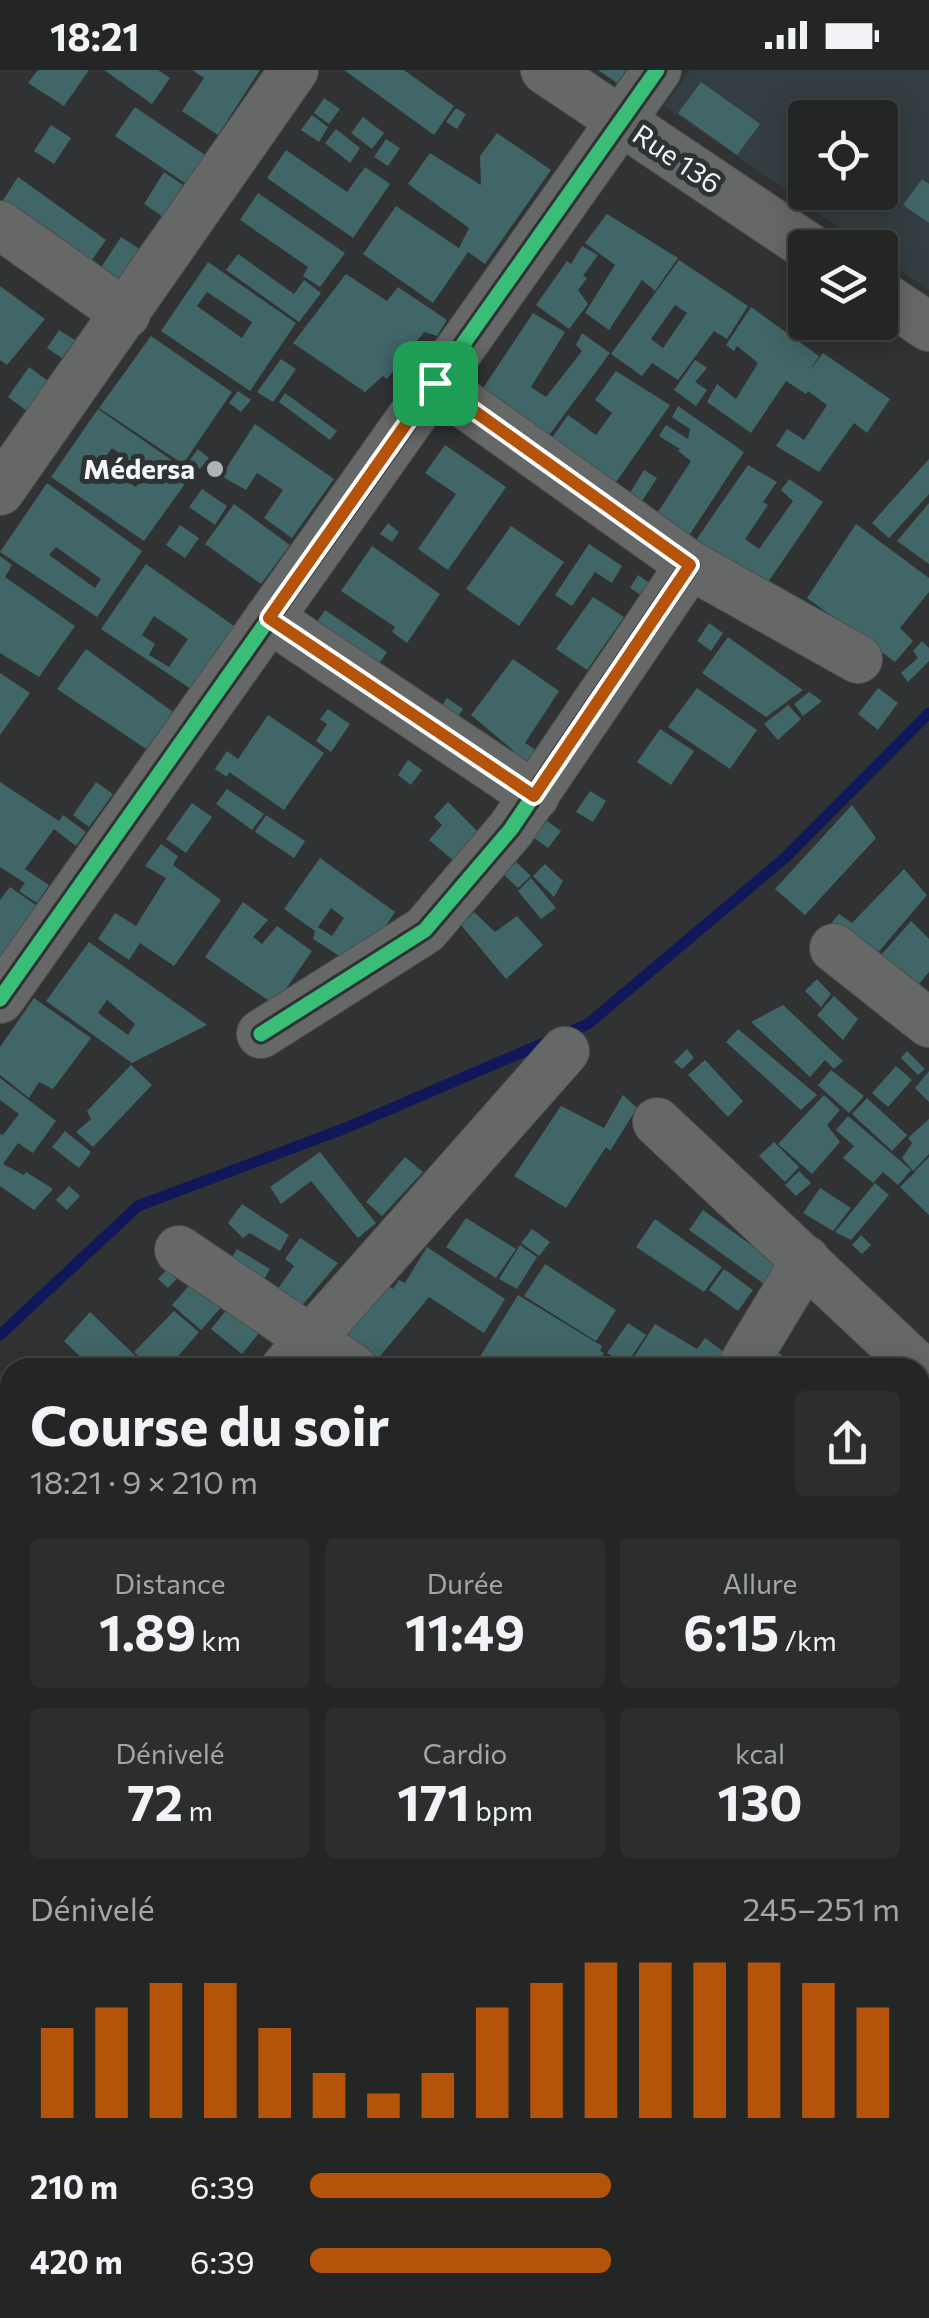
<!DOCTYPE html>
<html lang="fr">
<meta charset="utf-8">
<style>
:root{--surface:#242626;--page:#2c2e2e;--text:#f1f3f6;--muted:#a3a5a7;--line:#414343;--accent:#b45309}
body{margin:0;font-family:Commissioner,sans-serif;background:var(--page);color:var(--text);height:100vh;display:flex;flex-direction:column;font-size:38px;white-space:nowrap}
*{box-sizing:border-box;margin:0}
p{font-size:32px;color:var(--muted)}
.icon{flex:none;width:55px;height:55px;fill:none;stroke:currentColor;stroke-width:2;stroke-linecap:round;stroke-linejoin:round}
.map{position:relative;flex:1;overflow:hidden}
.drawer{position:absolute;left:0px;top:1288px;width:930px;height:962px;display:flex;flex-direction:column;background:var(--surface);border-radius:30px 30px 0 0;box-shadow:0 5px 25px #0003,0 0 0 2px var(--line)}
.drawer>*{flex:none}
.fabs{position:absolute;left:788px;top:30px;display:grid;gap:20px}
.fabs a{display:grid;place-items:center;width:110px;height:110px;border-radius:10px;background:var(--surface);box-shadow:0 5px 25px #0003,0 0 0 2px var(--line);font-size:50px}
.pin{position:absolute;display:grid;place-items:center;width:85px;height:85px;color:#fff;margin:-42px;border-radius:20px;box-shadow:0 5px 15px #0006}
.round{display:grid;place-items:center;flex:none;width:105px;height:105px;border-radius:10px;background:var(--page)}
.summary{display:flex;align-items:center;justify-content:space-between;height:170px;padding:0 30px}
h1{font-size:55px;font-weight:700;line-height:75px}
.metrics{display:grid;grid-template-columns:repeat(3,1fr);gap:15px;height:170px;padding:10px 30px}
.metrics div{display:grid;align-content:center;border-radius:10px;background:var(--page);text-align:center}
.metrics b{font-size:50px;font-weight:700}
.metrics small{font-size:28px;font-weight:400}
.metrics p{font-size:28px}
.chart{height:280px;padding:20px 30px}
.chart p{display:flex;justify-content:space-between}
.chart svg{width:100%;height:180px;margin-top:10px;stroke:var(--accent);stroke-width:6}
ul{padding:0 30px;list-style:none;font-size:32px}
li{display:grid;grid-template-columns:160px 120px 1fr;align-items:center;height:75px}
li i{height:25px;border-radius:12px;background:var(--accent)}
.status{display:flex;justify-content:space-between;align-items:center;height:70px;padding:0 50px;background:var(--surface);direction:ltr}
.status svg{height:28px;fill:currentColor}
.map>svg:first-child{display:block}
</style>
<div class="status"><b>18:21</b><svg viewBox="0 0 49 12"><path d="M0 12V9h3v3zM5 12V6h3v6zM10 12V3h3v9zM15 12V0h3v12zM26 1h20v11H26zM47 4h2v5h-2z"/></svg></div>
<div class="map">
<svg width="929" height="2248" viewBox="0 0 929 2248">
<rect width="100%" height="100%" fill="#303233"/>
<path fill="#343d41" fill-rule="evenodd" d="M690,0H929V220L880,186V178L868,177L664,36ZM805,48H880V122H805Z"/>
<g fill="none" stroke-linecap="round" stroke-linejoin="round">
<polyline stroke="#11185a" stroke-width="11" points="0,1265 138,1136 346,1058 588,954 786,787 929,643"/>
</g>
<g fill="#416668" fill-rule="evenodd">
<polygon points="38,0 89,0 64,36 28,13"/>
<polygon points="104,0 158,0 170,8 152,34"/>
<polygon points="192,0 260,0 218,65 182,41 204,8"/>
<polygon points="344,0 404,0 454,36 434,65"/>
<polygon points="598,0 626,0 617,13"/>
<polygon points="701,12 760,54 737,85 678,43"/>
<polygon points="324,28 340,39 329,54 314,43"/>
<polygon points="135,37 205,85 185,113 115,66"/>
<polygon points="456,38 466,44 457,59 446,52"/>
<polygon points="312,45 328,57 319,72 301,60"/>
<polygon points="363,47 384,63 372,79 351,63"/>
<polygon points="51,55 71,68 54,94 34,81"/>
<polygon points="336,59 360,78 350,93 325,73"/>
<polygon points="497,63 551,100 485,194 468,182 433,233 363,184 396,136 459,178 469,158 408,114 430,83 481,115 480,86"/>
<polygon points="386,69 400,78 388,96 374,87"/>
<polygon points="286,80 347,122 365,97 390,114 353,168 267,108"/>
<polygon points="164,102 183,115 163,147 144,134"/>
<polygon points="18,107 106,170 87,197 0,135"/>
<polygon points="922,109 929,114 929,153 903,135"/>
<polygon points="258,123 345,183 320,217 303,206 308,197 240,150"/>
<polygon points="607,144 678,188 655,221 642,210 609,260 585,243 615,195 585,173"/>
<polygon points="121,167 141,180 118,215 98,202"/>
<polygon points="582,176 598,185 583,206 587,208 578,220 588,234 569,259 536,235 567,191 571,194"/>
<polygon points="238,184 294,224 304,210 321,223 299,252 226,200"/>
<path d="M679,190L748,236L727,269L714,261L678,310L652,293L642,306L611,284ZM675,235L687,243L663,278L651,269Z"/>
<path d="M208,192L296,253L250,321L161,261ZM207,222L252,252L242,268L197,236Z"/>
<polygon points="346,204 387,231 398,217 447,250 437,266 424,262 387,309 383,306 365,322 293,273"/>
<polygon points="0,216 45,249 7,295 0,290"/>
<polygon points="751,237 819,286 809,301 823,283 890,329 867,363 854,353 819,402 776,376 787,359 804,370 827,335 808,321 806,324 786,311 751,363 707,332 717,314 736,329 758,293 737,276 734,281 726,275"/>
<polygon points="533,243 565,262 531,317 546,327 582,281 576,275 582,263 610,283 547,368 479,324"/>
<polygon points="59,260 75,270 62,288 47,278"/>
<polygon points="151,266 232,322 183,394 99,338"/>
<polygon points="281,289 296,299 273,332 257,322"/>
<polygon points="695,290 707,298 695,312 707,320 696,336 674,320"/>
<polygon points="29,297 48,311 27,341 8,327"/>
<polygon points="616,301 670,335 607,425 543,381 568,345 596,365 612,343 595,330"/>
<polygon points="238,321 251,330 241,342 229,333"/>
<polygon points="285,323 337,361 330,370 279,332"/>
<polygon points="678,336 744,382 688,467 656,445 691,391 678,381 680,379 659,366 666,355 688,369 690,359 672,347"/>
<path d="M98,339L192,404L144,471L51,407ZM112,378L147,403L136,417L101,393Z"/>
<polygon points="255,354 334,409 292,468 264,448 283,420 257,403 246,420 221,406"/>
<polygon points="445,375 506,417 448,500 418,479 456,424 425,403"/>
<polygon points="198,379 209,388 200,399 189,391"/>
<polygon points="929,389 929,424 889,468 872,453"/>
<polygon points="748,395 777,412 763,432 768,435 745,469 759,479 793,431 781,420 789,409 823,432 757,528 689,480"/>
<polygon points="644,400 657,408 640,434 628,426"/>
<path d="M47,413L142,481L97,547L0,482ZM56,477L101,509L95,518L49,485Z"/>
<polygon points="202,419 227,436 215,455 189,437"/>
<polygon points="929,433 929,494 897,471"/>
<polygon points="234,434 290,475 261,514 205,474"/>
<polygon points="388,453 399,462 392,472 380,464"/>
<polygon points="856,454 929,508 929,522 900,558 913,571 895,592 807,528"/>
<polygon points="180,455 199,468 185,488 166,475"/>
<polygon points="511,456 564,492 519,556 466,519"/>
<polygon points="589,474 622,496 612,513 595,502 572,536 555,525"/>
<polygon points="372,476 440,524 407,573 392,562 395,557 341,521"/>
<polygon points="0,486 12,495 5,507 75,556 39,607 0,583"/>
<path d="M146,494L237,558L194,621L101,559ZM154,546L188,569L169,597L149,585L155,574L142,565Z"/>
<polygon points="638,505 654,516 645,528 630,518"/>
<polygon points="593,527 624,547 587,600 556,579"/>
<polygon points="325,540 387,582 372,604 310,562"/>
<polygon points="709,553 723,563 711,581 697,571"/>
<polygon points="728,567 803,620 766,647 702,603"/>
<polygon points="922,571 929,578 929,591 908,612 901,603 918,588 913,581"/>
<polygon points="86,579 173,642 146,679 57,619"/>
<polygon points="513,589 559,621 525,673 542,684 521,713 502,701 514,681 471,645"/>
<polygon points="0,603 30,623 0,665"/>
<polygon points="697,618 757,660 730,699 668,657"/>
<polygon points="878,618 898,633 878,660 858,644"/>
<polygon points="809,622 822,631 803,646 794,634"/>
<polygon points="447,628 463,639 451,656 435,646"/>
<polygon points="788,635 801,649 778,670 764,654"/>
<polygon points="328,639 350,654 331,682 316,671 327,654 320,649"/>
<polygon points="268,645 324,683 284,740 229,702 227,707 215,699 227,681 238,689"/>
<polygon points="660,659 694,681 671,715 637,692"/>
<polygon points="408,690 422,700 411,715 398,705"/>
<polygon points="0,712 59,751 63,745 86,762 76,776 54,759 25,799 49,815 37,833 19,821 25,813 0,797"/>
<polygon points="96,712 113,724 89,757 73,745"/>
<polygon points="227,719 264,744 252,760 216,734"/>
<polygon points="590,721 606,731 593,752 576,742"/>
<polygon points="448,732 479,763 454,791 429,770 442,755 434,747"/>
<polygon points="192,733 212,747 186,783 166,769"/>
<polygon points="852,735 876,768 805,845 775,819"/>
<polygon points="266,745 305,771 294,788 255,762"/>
<polygon points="547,751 561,761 548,778 534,768"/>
<polygon points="161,774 178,786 173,795 221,830 174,896 140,873 129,890 98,869 115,843 136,856 166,808 145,796"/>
<path d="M320,788L395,842L376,871L347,891L313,869L315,861L284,839ZM331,838L344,848L332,866L318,857Z"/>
<polygon points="516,792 531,806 518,818 504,805"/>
<polygon points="545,794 563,811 554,827 533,806"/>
<polygon points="904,799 927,825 870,892 828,857 839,844 852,853"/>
<polygon points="531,808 556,838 541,849 518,821"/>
<polygon points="10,817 40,838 0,895 0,830"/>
<polygon points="243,832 268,850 253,867 262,874 277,856 312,881 275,935 205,887"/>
<polygon points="474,842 495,862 517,846 543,875 506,909 461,855"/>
<polygon points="911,851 929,869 929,902 910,925 874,893"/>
<path d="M89,872L207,955L132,993L46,931ZM107,930L135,954L128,965L98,943Z"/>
<polygon points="817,909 831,924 821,937 805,921"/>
<polygon points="834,926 858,949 843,970 817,945"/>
<polygon points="34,928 91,968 53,1019 39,1012 29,1028 0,1005 0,977"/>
<polygon points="783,935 843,991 834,999 825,990 810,1007 751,952"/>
<polygon points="738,959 817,1025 801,1040 726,972"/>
<polygon points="687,979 694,988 682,999 674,992"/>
<polygon points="907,981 925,999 918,1005 901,988"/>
<polygon points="705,990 743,1031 728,1047 688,1005"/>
<polygon points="131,995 152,1015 93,1077 76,1062 91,1049 87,1041"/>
<polygon points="896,996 912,1010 888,1037 872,1023"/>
<polygon points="831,1000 864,1026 849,1043 818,1015"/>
<polygon points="929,1001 929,1032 915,1018"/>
<polygon points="0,1008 56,1051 33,1083 18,1073 3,1094 24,1105 26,1102 53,1119 34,1140 0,1116 0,1064 3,1065 19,1044 0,1030"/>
<polygon points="623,1025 637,1038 610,1081 606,1077 566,1138 514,1106 561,1036 604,1058"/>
<polygon points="824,1025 840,1040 827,1055 840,1072 812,1104 778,1074"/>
<polygon points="867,1028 907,1065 892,1081 852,1044"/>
<polygon points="848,1046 911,1100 898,1115 883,1102 873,1113 843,1088 854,1076 836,1060"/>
<polygon points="929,1049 929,1084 913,1101 902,1088 912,1073 908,1068"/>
<polygon points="65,1061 91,1082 79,1098 52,1077"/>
<polygon points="774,1072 799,1097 785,1112 759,1086"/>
<polygon points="320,1082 376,1153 358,1168 311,1111 281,1134 270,1117"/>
<polygon points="405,1087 423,1102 382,1146 366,1132"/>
<polygon points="929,1087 929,1145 900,1117 914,1103 916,1105 914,1102"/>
<polygon points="799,1101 811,1113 796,1126 785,1115"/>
<polygon points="875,1113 889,1125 851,1170 835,1162"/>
<polygon points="69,1116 80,1126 67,1140 56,1130"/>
<polygon points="820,1118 851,1138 833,1161 803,1143"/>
<polygon points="242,1134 289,1165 280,1181 250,1163 243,1168 228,1153"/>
<polygon points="703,1140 783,1198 771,1219 689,1160"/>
<polygon points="466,1148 516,1179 496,1208 446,1177"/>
<polygon points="655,1149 722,1197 704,1222 636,1177"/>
<polygon points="532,1159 550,1172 539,1186 521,1173"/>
<polygon points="861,1165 871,1175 862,1184 852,1175"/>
<polygon points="300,1168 338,1193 300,1238 277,1220 294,1196 285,1189"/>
<polygon points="520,1175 537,1187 517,1219 499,1209"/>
<polygon points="427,1177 505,1229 484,1263 429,1227 377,1290 336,1261 382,1210 393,1219 399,1210 405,1213"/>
<polygon points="237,1179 270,1199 260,1216 227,1195"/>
<polygon points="545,1194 616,1240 596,1271 524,1226"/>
<polygon points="171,1195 181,1204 168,1218 158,1209"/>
<polygon points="724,1199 753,1220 738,1241 709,1220"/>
<polygon points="193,1211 224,1234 201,1260 172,1235"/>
<polygon points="518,1225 602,1276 600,1281 604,1283 595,1298 473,1298"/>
<polygon points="228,1238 259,1263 242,1284 211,1259"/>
<polygon points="174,1241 199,1262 168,1298 152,1298 134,1282"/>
<polygon points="90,1242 148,1298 92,1298 64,1271"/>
<polygon points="628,1253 646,1265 626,1295 607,1283"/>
<polygon points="655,1254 697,1279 705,1268 728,1285 720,1298 637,1298 630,1293"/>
<polygon points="776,1281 799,1298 763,1298"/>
<polygon points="920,1416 929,1422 929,1443 925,1449 920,1446"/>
<polygon points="0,1497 10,1503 10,1568 0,1563"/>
<polygon points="0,1572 10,1577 10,1591 0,1604"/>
<polygon points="920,1736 929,1742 929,1756 920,1768"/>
<polygon points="10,1769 10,1804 0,1797 0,1785"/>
<polygon points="929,1770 929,1831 920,1823 920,1781"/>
<polygon points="0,1861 10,1867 10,1891 0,1884"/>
<polygon points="920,1916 929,1922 929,1960 920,1955"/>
<polygon points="920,1963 929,1969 927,1994 920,1990"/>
<polygon points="0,2029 10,2033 10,2094 0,2090"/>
<polygon points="929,2054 929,2081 920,2085 920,2059"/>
<polygon points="929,2112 929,2162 920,2171 920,2121"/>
<polygon points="0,2146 10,2153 10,2183 0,2176"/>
<polygon points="152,2240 172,2242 207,2240 202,2248 146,2248"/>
<polygon points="418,2240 456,2240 465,2248 412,2248"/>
<polygon points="517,2240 611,2240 605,2248 525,2248"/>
<polygon points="614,2240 630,2240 637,2248 607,2248"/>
<polygon points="637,2240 702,2240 712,2248 646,2248"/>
<polygon points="733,2240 759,2240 753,2248 726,2248"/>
<polygon points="789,2240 821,2240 826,2243 823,2248 800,2248"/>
<polygon points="843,2240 875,2240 883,2248 851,2248"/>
</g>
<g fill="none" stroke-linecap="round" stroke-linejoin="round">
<g stroke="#4d4e4f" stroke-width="50">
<g id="minor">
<polyline points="545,0 810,178"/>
<polyline points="0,155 126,244"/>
<polyline points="880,224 929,257"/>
<polyline points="435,313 690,495 858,589"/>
<polyline points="0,421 294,0"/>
<polyline points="269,548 535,726"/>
<polyline points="834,878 929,953"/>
<polyline points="0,929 657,0"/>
<polyline points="261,964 425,860 511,759 690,495"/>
<polyline points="657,1052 919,1298"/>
<polyline points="179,1180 353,1298"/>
<polyline points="285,1298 565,981"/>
<polyline points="741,1298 806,1190"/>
<polyline points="920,1511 929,1499"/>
<polyline points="0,1644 10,1632"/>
<polyline points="920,1681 929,1688"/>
<polyline points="0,1907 10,1913"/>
<polyline points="920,2021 929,2016"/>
<polyline points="0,2199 10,2207"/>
<polyline points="54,2240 64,2248"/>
<polyline points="471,2240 479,2248"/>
<polyline points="908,2240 916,2248"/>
<polyline points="389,2248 396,2240"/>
</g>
</g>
<use href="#minor" stroke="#666868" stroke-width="48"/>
<g stroke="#2f3234" stroke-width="21">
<g id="cycleway">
<polyline points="0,929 657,0"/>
<polyline points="261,964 425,860 511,759 690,495"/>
</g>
</g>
<use href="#cycleway" stroke="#3abd76" stroke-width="15"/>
</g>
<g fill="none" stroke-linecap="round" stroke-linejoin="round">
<g stroke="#fff" stroke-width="20">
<polygon id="route" points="435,313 690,495 534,726 269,548"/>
</g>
<use href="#route" stroke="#b45309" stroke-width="12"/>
</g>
<circle fill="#afb1b2" stroke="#2f3234" stroke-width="4" cx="215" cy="399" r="10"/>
<g text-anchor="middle" stroke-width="10" stroke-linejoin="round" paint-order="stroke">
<g font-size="28" fill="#f3f5f6" stroke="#2f3234">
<text transform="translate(677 89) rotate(34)" y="10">Rue 136</text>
</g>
<g font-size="28" font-weight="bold" fill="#f3f5f6" stroke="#2f3234" text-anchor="end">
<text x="195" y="409">Médersa</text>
</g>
</g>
</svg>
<div class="fabs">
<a><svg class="icon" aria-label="locate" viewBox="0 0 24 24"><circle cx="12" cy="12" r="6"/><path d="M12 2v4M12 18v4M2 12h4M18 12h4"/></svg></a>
<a><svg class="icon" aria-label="layers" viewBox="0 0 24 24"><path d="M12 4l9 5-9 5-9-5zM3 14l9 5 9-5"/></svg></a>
</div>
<div class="pin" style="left:435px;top:313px;background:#1e9e55"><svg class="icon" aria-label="arrive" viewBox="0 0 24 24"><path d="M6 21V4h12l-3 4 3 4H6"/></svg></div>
<section class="drawer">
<div class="summary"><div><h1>Course du soir</h1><p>18:21 · 9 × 210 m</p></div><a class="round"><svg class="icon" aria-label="share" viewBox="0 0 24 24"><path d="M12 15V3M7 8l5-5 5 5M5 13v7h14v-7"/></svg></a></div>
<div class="metrics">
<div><p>Distance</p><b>1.89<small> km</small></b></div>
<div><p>Durée</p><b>11:49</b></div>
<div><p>Allure</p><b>6:15<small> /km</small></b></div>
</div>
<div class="metrics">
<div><p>Dénivelé</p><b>72<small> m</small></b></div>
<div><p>Cardio</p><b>171<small> bpm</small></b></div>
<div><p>kcal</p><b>130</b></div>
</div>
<div class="chart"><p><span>Dénivelé</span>245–251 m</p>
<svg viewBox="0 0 160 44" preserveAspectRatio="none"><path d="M5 44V22M15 44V17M25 44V11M35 44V11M45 44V22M55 44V33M65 44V38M75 44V33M85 44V17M95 44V11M105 44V6M115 44V6M125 44V6M135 44V6M145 44V11M155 44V17"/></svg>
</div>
<ul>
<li><b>210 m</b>6:39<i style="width:51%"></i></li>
<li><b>420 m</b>6:39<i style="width:51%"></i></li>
</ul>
</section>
</div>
